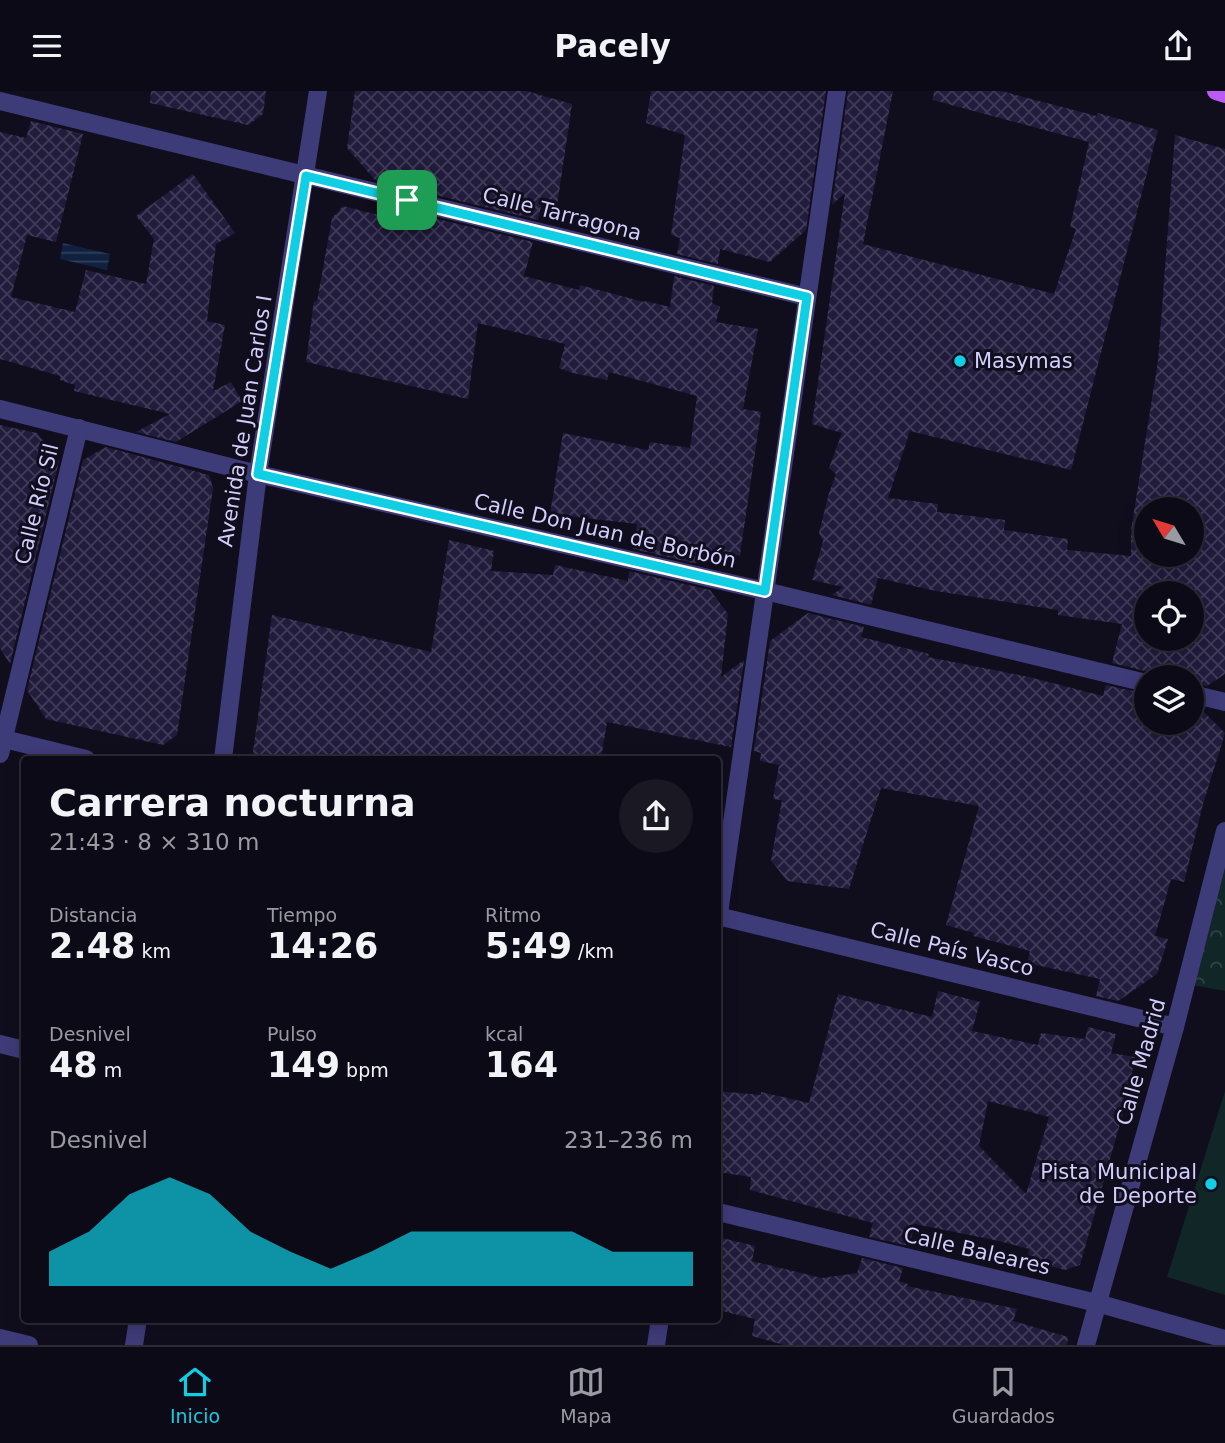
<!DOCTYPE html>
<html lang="es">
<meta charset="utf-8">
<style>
:root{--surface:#0c0a16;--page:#1a1823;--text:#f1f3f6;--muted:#9a9aa1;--line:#2c2b35;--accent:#10cee4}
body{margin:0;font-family:"DejaVu Sans",sans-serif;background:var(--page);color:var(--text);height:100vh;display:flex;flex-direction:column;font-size:26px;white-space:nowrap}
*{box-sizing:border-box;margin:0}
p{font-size:23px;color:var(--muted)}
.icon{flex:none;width:38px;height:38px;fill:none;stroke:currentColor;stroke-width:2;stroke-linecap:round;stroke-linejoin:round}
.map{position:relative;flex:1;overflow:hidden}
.drawer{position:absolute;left:21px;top:665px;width:700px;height:567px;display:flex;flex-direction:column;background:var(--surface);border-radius:7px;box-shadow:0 4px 18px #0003,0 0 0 2px var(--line)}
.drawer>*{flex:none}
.needle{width:46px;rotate:308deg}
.buttons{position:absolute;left:1134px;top:406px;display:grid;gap:14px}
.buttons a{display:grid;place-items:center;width:70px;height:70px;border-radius:50%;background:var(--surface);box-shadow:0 4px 18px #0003,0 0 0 2px var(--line);font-size:35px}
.pin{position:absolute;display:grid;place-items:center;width:60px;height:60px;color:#fff;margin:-30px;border-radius:14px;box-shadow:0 4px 10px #0006}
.round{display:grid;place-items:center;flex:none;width:74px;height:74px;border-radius:37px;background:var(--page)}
.headline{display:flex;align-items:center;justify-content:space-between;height:119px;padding:0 28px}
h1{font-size:38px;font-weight:800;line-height:52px}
.figures{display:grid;grid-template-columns:repeat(3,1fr);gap:10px;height:119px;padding:7px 28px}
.figures div{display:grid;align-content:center}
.figures b{font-size:35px;font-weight:800}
.figures small{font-size:19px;font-weight:400}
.figures p{font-size:19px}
.chart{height:196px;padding:14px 28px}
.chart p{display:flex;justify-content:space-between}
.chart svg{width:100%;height:126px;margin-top:7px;fill:var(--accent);opacity:.7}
header{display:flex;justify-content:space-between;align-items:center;height:91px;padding:0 28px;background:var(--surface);font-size:32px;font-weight:800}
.tabs{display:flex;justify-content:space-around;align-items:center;height:98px;border-top:2px solid var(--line);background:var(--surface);font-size:19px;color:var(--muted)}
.tabs a{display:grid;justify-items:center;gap:4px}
.tabs .on{color:var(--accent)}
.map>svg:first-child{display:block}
</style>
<header><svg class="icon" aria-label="menu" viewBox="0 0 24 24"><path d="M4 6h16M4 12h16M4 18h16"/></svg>Pacely<svg class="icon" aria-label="share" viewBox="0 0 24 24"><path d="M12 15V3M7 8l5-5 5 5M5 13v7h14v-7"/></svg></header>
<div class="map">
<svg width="1225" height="1254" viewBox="0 0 1225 1254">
<defs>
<pattern id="park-crowns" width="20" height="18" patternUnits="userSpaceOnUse" patternTransform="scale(1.75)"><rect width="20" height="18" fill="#112626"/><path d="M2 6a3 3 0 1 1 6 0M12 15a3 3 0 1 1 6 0" fill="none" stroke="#334446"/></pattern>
<pattern id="water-rules" width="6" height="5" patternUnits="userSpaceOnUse" patternTransform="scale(1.75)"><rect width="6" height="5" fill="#0f213f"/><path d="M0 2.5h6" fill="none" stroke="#31405c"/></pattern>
<pattern id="building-cross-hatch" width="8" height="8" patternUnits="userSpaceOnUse" patternTransform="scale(1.75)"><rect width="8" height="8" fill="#211b3c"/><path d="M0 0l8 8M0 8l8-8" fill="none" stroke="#403b59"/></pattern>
</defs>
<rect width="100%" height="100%" fill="#100d1d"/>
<polygon fill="url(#park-crowns)" points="1225,740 1225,900 1186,893"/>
<polygon fill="#112626" points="1225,1000 1225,1204 1167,1186"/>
<polygon fill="url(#water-rules)" points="63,152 110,163 107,179 60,168"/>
<g fill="url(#building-cross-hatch)" fill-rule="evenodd">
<polygon points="151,0 266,0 263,23 248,34 150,12"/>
<polygon points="355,0 526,0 572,13 557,115 542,111 538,129 375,89 347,57"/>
<polygon points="651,0 826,0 806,139 770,171 720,158 718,173 677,163 680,147 671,144 685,44 646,32"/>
<path d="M848,0H893L863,153L1054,203L1076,138L1070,136L1089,51L933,9L934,0H1001L1097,25L1098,22L1158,39L1071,379L910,340L888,407L938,413L937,421L1005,429L1004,439L1068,448L1067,459L1131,465V439L1158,270L1175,44L1225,58V583L1207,595L1192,592V586H1155L1149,581L1112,572L1122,533L1058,524V519L936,500L878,487L871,514L832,504L843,496L812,489L823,450L819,442L829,402L836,383L829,377L842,342L812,333L845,102L832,114ZM1146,418H1192V464H1146ZM1146,502H1192V548H1146Z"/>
<polygon points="31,30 83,43 56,151 27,144 11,206 75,221 86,179 146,193 154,148 136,125 193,83 235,142 216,153 207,230 225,234 213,300 231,291 242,310 176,351 136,341 170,323 74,300 75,294 60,289 60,285 0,268 0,41 26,47"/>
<polygon points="343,115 411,132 400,119 533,151 524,185 579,199 580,194 644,211 645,210 670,216 674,185 714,195 712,212 720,216 716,231 758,238 743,318 761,321 740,464 693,472 633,458 637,433 550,423 563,342 648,359 650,351 690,357 697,305 609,281 607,289 573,282 559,277 565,253 478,232 468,308 306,271 314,210 317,210 332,127"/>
<polygon points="0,334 37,342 59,370 10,573 0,557"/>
<polygon points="106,356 209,384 213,397 177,644 163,654 46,628 27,599 83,369"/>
<polygon points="449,449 494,460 491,480 553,484 555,474 628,490 629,480 710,499 728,523 721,586 744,569 731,656 607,631 601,668 252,668 272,524 431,561"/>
<polygon points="808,522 864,536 861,546 929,563 928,566 1029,586 1103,605 1106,594 1146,603 1146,632 1192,632 1192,615 1199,616 1225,642 1203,713 1184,791 1171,788 1155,845 1168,848 1157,883 1118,910 1096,905 1100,888 1027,872 1030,860 973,845 974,842 946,834 979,715 881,697 849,798 787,790 771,769 782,709 773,708 779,674 760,670 761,662 754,660 770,550"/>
<path d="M938,900L980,911L972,940L1038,954L1041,942L1085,948L1088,936L1116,943L1111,962L1135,966L1125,1015L1080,1174L1065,1179L1027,1169L1029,1158L999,1150L915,1133L909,1155L869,1146L873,1132L750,1099L751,1086L718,1081V1000L761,1004V1001L809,1012L838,903L932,926ZM988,1010L1049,1026L1026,1103L979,1055Z"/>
<polygon points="718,1146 755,1155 752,1170 822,1187 857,1182 862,1167 903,1177 899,1190 908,1193 907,1195 1017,1218 1013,1230 1068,1246 1067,1254 784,1254 752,1245 755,1228 718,1219"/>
</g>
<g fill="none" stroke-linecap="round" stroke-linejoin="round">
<g stroke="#3e3b79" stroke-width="18">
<polyline points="0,10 807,206"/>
<polyline points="0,318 258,383 765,500 1146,592"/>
<polyline points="1192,603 1225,611"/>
<polyline points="0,647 86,668"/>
<polyline points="0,663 79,337"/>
<polyline points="718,825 1175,936"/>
<polyline points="718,829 837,0"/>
<polyline points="0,953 24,959"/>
<polyline points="718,1121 1097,1212 1225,1248"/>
<polyline points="0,1247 29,1254"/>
<polyline points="656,1254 660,1228"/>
<polyline points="1086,1254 1175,936 1225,740"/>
</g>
<g stroke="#3e3b79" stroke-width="18">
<polyline points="223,668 258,383 318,0"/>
<polyline points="134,1254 138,1228"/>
</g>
<polyline stroke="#bb5bf4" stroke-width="18" points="1216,0 1225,3"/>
</g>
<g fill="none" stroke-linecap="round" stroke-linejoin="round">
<g stroke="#fff" stroke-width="14">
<polygon id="route" points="306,85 807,206 765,500 258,383"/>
</g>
<use href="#route" stroke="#10cee4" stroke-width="9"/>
</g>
<g fill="#10cee4" stroke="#100d1d" stroke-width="2.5">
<circle cx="960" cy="270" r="7"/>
<circle cx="1211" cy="1093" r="7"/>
</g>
<g text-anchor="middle" stroke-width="6" stroke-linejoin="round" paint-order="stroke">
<g font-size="21" fill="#d2cdfb" stroke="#100d1d">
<text transform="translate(562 123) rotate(14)" y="7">Calle Tarragona</text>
<text transform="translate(245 330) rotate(-81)" y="7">Avenida de Juan Carlos I</text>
<text transform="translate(37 413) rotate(-76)" y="7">Calle Río Sil</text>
<text transform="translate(605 440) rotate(13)" y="7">Calle Don Juan de Borbón</text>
<text transform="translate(952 858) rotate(14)" y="7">Calle País Vasco</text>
<text transform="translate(1141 971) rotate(-74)" y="7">Calle Madrid</text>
<text transform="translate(977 1160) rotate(13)" y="7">Calle Baleares</text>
</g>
<g font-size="21" fill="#d2cdfb" stroke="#100d1d" text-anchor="start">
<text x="974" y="277">Masymas</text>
<text x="1197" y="1088" text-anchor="end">Pista Municipal<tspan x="1197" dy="24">de Deporte</tspan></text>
</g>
</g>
</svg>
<div class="buttons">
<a><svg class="needle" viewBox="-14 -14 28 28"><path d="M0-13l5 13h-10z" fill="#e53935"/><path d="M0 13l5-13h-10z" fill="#9a9aa1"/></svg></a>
<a><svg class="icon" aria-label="locate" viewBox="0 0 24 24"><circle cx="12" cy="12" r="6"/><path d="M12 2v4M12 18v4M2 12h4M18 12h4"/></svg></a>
<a><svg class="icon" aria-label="layers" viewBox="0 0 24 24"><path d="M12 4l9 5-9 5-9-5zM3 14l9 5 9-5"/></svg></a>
</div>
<div class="pin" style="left:407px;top:109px;background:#1e9e55"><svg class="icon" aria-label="arrive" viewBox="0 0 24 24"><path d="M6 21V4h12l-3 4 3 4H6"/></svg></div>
<section class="drawer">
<div class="headline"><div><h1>Carrera nocturna</h1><p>21:43 · 8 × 310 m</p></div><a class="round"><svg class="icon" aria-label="share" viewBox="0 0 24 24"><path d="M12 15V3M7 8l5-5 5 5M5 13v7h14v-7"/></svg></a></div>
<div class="figures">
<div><p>Distancia</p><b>2.48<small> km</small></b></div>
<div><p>Tiempo</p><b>14:26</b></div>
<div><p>Ritmo</p><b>5:49<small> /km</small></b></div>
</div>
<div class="figures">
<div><p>Desnivel</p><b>48<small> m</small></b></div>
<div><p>Pulso</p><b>149<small> bpm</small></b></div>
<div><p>kcal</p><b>164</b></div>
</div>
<div class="chart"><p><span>Desnivel</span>231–236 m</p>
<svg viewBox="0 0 160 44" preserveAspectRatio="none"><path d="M0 44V32L10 25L20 12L30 6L40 12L50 25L60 32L70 38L80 32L90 25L100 25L110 25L120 25L130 25L140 32L150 32L160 32V44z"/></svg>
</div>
</section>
</div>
<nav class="tabs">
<a class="on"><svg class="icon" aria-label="home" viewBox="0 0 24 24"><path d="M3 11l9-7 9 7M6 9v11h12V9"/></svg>Inicio</a>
<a><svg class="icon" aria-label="map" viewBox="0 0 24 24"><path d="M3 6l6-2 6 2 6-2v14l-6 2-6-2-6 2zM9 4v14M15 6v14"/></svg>Mapa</a>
<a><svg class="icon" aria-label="saved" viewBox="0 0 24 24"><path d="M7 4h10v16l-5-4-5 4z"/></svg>Guardados</a>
</nav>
